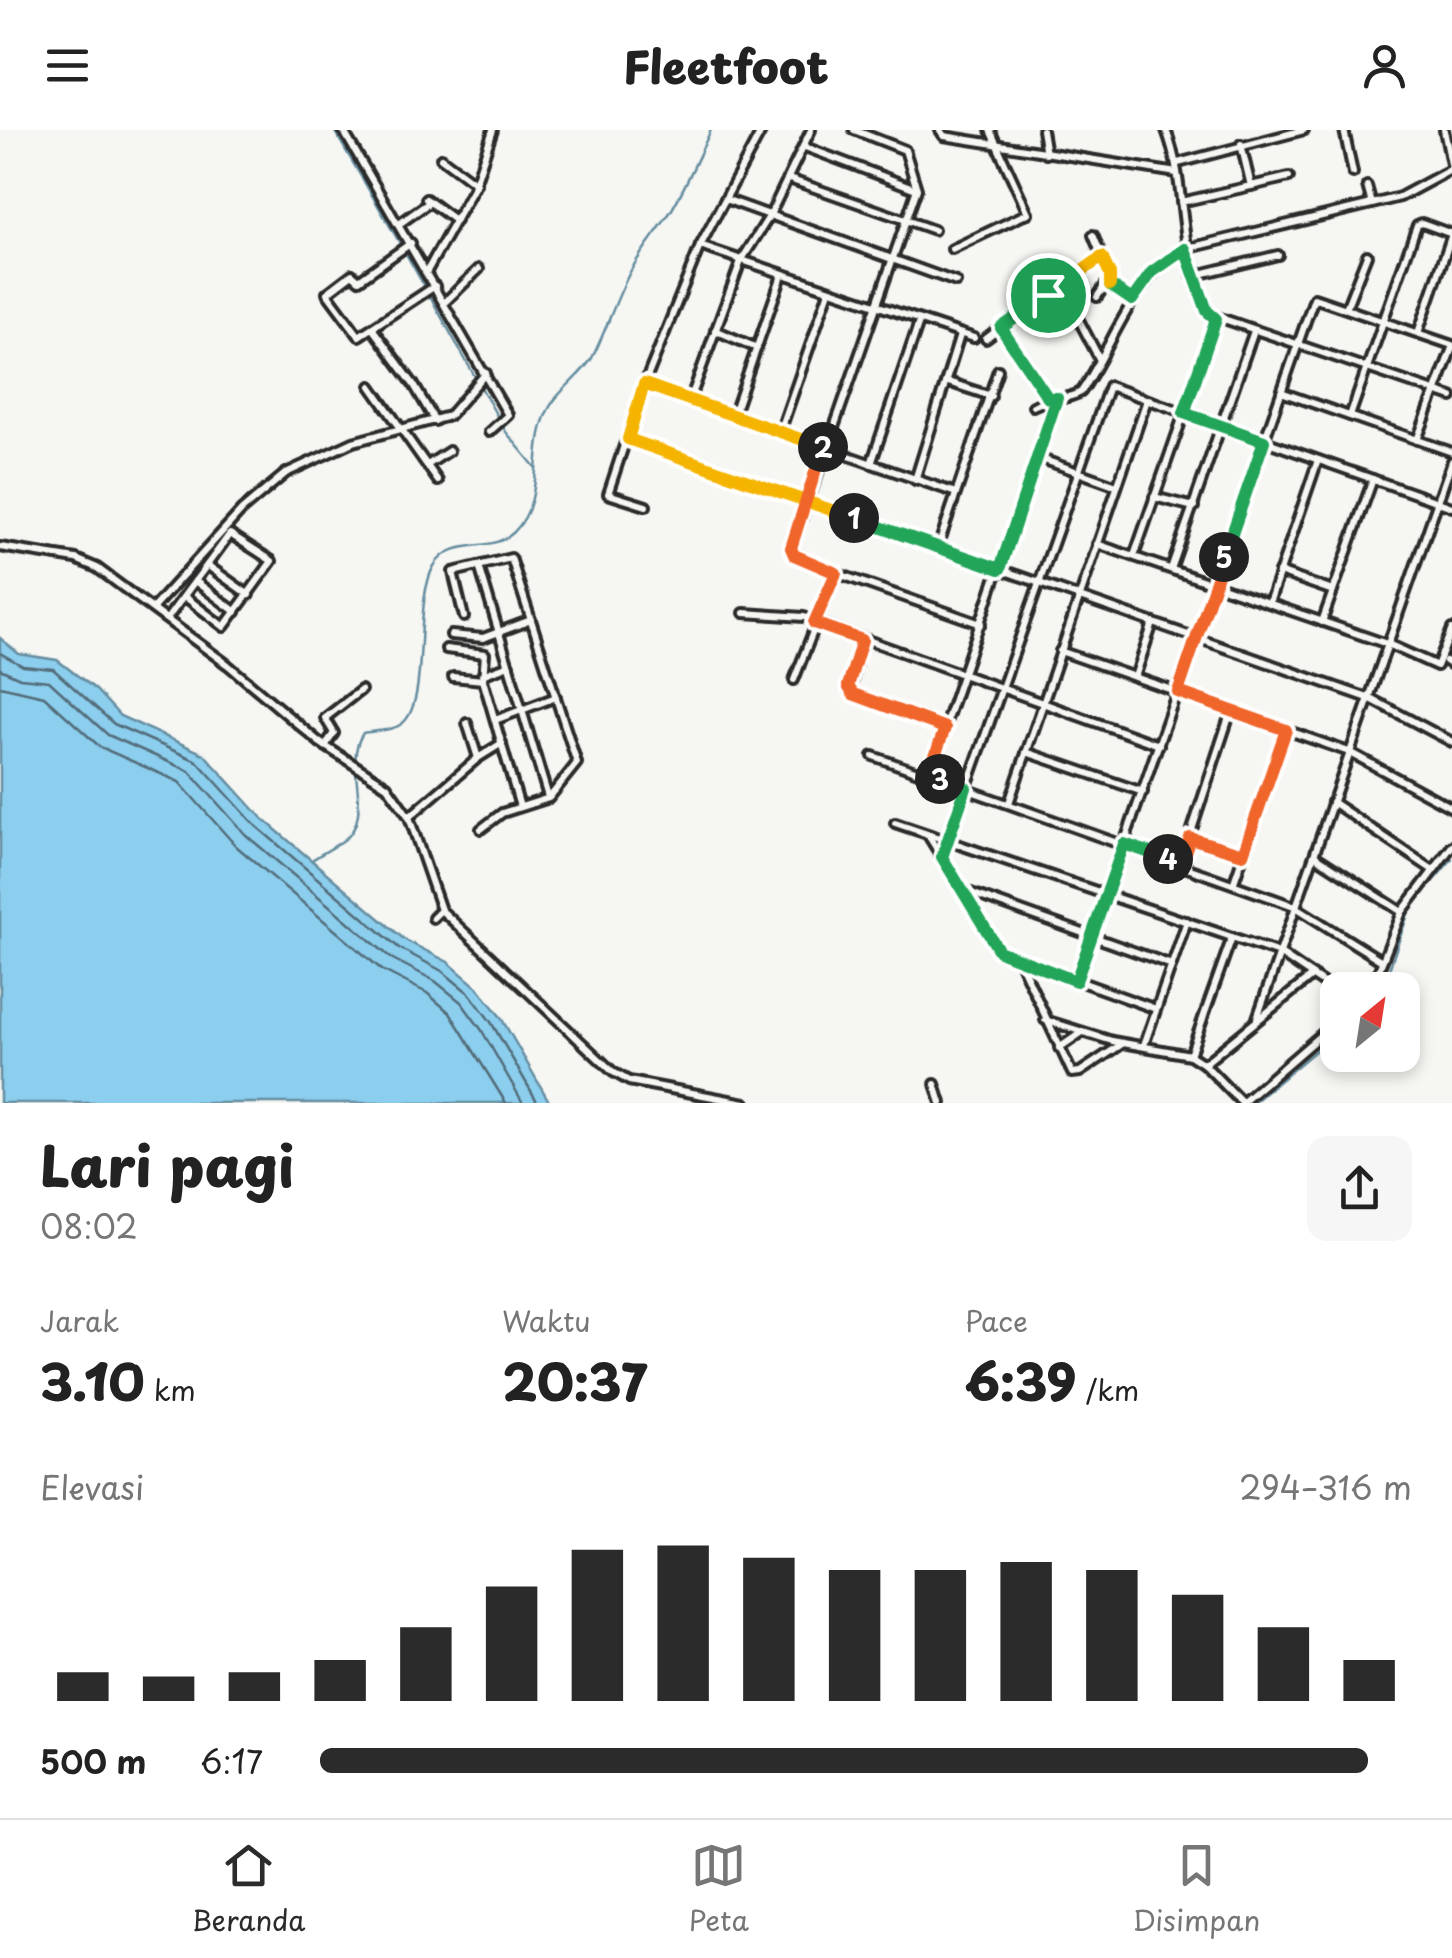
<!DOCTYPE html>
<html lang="id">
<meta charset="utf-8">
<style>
:root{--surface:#fff;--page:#f6f6f6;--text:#222;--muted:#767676;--line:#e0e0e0;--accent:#2b2b2b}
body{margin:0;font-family:"Playpen Sans",sans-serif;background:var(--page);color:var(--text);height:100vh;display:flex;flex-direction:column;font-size:38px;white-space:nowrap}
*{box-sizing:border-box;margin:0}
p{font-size:32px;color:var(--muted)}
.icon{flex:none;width:55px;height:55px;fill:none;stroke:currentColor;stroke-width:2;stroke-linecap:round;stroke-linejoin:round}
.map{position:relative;height:973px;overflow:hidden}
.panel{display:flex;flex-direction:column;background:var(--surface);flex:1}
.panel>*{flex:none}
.needle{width:65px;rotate:30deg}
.fabs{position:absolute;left:1320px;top:842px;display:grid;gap:20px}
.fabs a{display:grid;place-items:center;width:100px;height:100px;border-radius:20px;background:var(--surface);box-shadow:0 5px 15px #0003;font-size:50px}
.pin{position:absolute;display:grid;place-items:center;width:85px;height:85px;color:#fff;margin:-42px;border:5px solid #fff;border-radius:50%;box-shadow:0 2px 10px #0007}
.km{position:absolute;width:50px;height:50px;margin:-25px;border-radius:50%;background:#222;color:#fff;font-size:28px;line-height:50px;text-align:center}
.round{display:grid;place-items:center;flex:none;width:105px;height:105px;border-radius:20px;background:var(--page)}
.overview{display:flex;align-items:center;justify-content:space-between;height:170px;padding:0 40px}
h1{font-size:55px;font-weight:800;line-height:75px}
.metrics{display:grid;grid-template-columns:repeat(3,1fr);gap:15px;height:170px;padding:10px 40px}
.metrics div{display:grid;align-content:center}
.metrics b{font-size:50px;font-weight:800}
.metrics small{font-size:28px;font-weight:400}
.metrics p{font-size:28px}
.chart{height:280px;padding:20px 40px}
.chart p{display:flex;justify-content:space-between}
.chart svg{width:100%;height:180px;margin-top:10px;stroke:var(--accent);stroke-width:6}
ul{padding:0 40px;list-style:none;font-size:32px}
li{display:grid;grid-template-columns:160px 120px 1fr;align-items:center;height:75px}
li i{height:25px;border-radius:12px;background:var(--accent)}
header{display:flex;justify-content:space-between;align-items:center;height:130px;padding:0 40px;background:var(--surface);font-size:45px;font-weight:800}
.menu{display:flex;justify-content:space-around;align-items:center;height:140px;border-top:2px solid var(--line);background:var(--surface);font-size:28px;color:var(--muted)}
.menu a{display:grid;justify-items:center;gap:5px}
.menu .selected{color:var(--accent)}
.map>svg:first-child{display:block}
</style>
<header><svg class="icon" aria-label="menu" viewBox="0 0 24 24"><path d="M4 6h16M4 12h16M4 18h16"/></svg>Fleetfoot<svg class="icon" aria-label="person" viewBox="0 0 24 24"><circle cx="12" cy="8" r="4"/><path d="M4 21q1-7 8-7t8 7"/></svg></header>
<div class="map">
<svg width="1452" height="973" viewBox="0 0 1452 973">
<rect width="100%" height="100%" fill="#f6f6f2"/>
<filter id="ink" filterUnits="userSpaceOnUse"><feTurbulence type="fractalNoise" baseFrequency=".01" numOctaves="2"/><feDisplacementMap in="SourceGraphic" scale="20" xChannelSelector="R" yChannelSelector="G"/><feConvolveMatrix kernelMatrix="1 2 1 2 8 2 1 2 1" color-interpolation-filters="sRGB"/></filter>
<g filter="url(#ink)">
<polygon fill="#8cceee" stroke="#658da0" stroke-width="2.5" points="0,508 19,524 57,530 95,559 120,586 204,624 262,688 405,810 448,832 477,857 500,886 550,973 0,973"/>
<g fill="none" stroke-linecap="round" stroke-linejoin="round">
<g stroke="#526c79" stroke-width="2.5">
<polyline points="0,523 23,536 53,539 114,594 197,631 255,695 399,818 442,841 470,864 491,892 538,973"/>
<polyline points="0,539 20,548 49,551 108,605 189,641 246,705 391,828 435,851 461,872 481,899 523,973"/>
<polyline points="0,556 44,566 100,617 179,652 236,716 382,840 427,863 450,883 506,973"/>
</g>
<g stroke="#658da0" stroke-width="2.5">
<polyline points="334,0 401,115"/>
<polyline points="405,122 506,302 535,337"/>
<path d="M312,730C323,722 344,713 351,703C371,674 343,633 363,603C374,601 391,601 400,595C431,577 412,473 434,436C453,405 490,425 514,402C545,371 530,323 545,287C554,262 579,249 592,228C606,201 615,171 629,144C640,122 657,103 671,81C686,56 698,27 711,0"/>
<polyline points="1382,860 1410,778 1452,729"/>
<polyline points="1253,973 1338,902"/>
</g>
<g stroke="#2b2b2b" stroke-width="14">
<g id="minor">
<polyline points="343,0 508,285 489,302"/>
<polyline points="854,0 905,20 917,59 791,421 836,443 981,494"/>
<polyline points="940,0 944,6 1177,43"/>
<polyline points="1042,0 1046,24"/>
<path d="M1166,0C1189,60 1176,126 1209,184L1452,267"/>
<polyline points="1344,0 1353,43"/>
<polyline points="1444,0 1452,39"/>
<polyline points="805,17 916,59"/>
<polyline points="1178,33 1304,0"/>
<polyline points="789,49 934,100"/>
<polyline points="476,51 493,0"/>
<polyline points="1251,56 1289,47"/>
<polyline points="426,69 456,91"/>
<polyline points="725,69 956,152"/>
<polyline points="1181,72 1251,56 1241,14"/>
<polyline points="1372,74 1400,67 1452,39"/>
<polyline points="399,94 430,72"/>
<polyline points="411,113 359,150 352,144 327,163 359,206 435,156"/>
<polyline points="700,116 974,208"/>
<polyline points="952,119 1028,83 990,0"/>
<polyline points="427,141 476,54 441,28"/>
<polyline points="1192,146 1278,125"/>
<polyline points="1108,154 1132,170"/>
<polyline points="1061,156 1100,230"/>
<polyline points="1097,167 1111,147 1102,127"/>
<polyline points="445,172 479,139"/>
<polyline points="1346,178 1367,125"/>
<polyline points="372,198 414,255 435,291"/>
<polyline points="1001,198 1048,268"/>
<polyline points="715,200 757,218"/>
<polyline points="986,209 1063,151 1102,127 1093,105"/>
<polyline points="948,252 991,266"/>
<polyline points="644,255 956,363"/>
<polyline points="371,256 438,351"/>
<polyline points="1281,262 1452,322"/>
<polyline points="690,270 741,131 770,85 811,0"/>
<path d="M1033,276C1049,267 1066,271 1081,262C1116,212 1129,151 1185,119L1372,74L1367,56"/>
<polyline points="733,286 782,145"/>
<polyline points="1350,286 1417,95 1422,93 1452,104 1418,203"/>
<polyline points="780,302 829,161"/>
<polyline points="628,309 1371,569 1452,612"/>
<polyline points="1417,310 1452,218"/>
<polyline points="1039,328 1117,356"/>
<polyline points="429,334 449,321"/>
<polyline points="871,334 919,192"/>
<polyline points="915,350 960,205"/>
<polyline points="1154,367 1194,377"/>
<polyline points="646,376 608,364 644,255 700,116 762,0"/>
<polyline points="1097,414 1390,515 1437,536 1452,499"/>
<polyline points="0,417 76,429 97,438 228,535 319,612 387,656 409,687 441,780 613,942 629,951 745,973"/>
<polyline points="938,417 998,240"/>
<polyline points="1134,426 1217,189"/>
<polyline points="207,435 249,465"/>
<polyline points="479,436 548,667"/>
<polyline points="1171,439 1254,201"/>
<polyline points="1279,442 1333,461"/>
<polyline points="195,451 236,482"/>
<polyline points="1269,473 1318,330"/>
<polyline points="153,478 242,380 286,343 353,312 449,286 486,243"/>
<polyline points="744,483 804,487 1159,615"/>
<polyline points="464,487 453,442 511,428 577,633 549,668 502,683 481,699"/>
<path d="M167,489C187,461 209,433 229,405L230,404L272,431L224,497L184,466"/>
<polyline points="1322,492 1373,349"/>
<polyline points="451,505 483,508 531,490"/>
<polyline points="862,510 850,561 945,597"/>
<polyline points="446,519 485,524 483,550 520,677"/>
<polyline points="1060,521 1349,622 1452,678"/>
<polyline points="1446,531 1452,535"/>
<polyline points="482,545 509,535"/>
<polyline points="453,547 483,550"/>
<polyline points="1135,547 1153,493"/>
<polyline points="794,550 836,443"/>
<polyline points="495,590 556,567"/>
<polyline points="467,593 478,628"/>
<polyline points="325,616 334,603 325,588 361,560"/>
<polyline points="1026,622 1143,662"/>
<polyline points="873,626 1294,776 1382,831"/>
<polyline points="928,645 1057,268"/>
<polyline points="1332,672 1433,740"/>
<polyline points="1009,673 1147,270"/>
<polyline points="409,687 478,628 502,613"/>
<polyline points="895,693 1279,823 1338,863"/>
<polyline points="928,705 1001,823 1156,879"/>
<polyline points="1190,707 1243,725"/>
<polyline points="1315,726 1402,782"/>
<polyline points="942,727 1109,256 1452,377"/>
<polyline points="1181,733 1231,581"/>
<polyline points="1234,752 1286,600"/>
<polyline points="963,760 1172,835"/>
<polyline points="433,788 441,780"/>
<polyline points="1020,832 1072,943 1080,942 1122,914"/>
<polyline points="1076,851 1314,168 1452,215"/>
<polyline points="1371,860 1402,782 1452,716"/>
<polyline points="1257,888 1452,331"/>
<polyline points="1045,890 1112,911 1190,925 1204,934 1313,845"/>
<polyline points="1144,915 1187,791"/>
<polyline points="1059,918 1081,903"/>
<polyline points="1190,925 1232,807"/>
<polyline points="1204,934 1242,973"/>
<polyline points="935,954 941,973"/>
<polyline points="1242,973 1338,890"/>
</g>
</g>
<use href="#minor" stroke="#f6f6f2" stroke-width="6"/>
</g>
</g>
<g fill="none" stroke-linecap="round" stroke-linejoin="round" filter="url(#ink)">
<g stroke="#fff" stroke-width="20">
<polyline id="split-1" points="854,388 1000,439 1057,268 1048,268 1001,198 1048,165"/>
</g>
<g stroke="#fff" stroke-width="20">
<polyline id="split-2" points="823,317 644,254 628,309 854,388"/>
</g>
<g stroke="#fff" stroke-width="20">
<polyline id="split-3" points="823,317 791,418 794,425 836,443 814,493 862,510 848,556 853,564 945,598 928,645 940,649"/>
</g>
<g stroke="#fff" stroke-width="20">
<polyline id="split-4" points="940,649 966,658 942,727 999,821 1076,851 1124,714 1168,729"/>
</g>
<g stroke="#fff" stroke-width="20">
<polyline id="split-5" points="1168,729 1181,733 1190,708 1243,724 1286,600 1178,562 1224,427"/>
</g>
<g stroke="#fff" stroke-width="20">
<polyline id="split-6" points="1110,155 1132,170 1152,142 1185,119 1207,181 1216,189 1184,283 1264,311 1224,427"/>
</g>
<g stroke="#fff" stroke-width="20">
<polyline id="split-7" points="1048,165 1102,127 1110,144 1110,155"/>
</g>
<use href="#split-1" stroke="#22a559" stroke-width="12"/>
<use href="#split-2" stroke="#f5b400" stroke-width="12"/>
<use href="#split-3" stroke="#f0652b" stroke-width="12"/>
<use href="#split-4" stroke="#22a559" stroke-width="12"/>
<use href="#split-5" stroke="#f0652b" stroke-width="12"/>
<use href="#split-6" stroke="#22a559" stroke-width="12"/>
<use href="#split-7" stroke="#f5b400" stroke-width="12"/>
</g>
</svg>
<div class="fabs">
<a><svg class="needle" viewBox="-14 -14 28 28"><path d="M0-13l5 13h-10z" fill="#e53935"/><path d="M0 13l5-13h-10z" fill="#767676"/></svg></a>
</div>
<div class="pin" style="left:1048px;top:165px;background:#1e9e55"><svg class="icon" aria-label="arrive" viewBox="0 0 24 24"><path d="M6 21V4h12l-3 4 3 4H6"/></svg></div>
<b class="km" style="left:854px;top:388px">1</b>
<b class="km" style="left:823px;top:317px">2</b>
<b class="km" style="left:940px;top:649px">3</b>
<b class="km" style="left:1168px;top:729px">4</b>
<b class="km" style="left:1224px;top:427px">5</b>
</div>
<section class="panel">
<div class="overview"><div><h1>Lari pagi</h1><p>08:02</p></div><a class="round"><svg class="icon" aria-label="share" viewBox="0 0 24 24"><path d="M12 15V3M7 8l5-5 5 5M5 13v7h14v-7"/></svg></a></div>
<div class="metrics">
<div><p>Jarak</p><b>3.10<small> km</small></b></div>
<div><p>Waktu</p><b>20:37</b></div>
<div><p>Pace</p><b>6:39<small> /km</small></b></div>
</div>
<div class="chart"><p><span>Elevasi</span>294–316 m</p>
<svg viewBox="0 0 160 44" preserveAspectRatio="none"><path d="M5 44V37M15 44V38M25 44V37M35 44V34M45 44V26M55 44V16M65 44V7M75 44V6M85 44V9M95 44V12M105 44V12M115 44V10M125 44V12M135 44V18M145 44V26M155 44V34"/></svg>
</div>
<ul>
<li><b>500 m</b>6:17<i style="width:96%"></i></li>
</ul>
</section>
<nav class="menu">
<a class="selected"><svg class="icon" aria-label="home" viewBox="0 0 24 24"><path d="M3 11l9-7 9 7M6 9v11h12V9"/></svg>Beranda</a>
<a><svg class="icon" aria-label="map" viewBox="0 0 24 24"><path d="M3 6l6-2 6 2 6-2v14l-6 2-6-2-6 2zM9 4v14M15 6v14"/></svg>Peta</a>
<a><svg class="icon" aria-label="saved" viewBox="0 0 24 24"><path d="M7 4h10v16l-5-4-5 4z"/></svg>Disimpan</a>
</nav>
